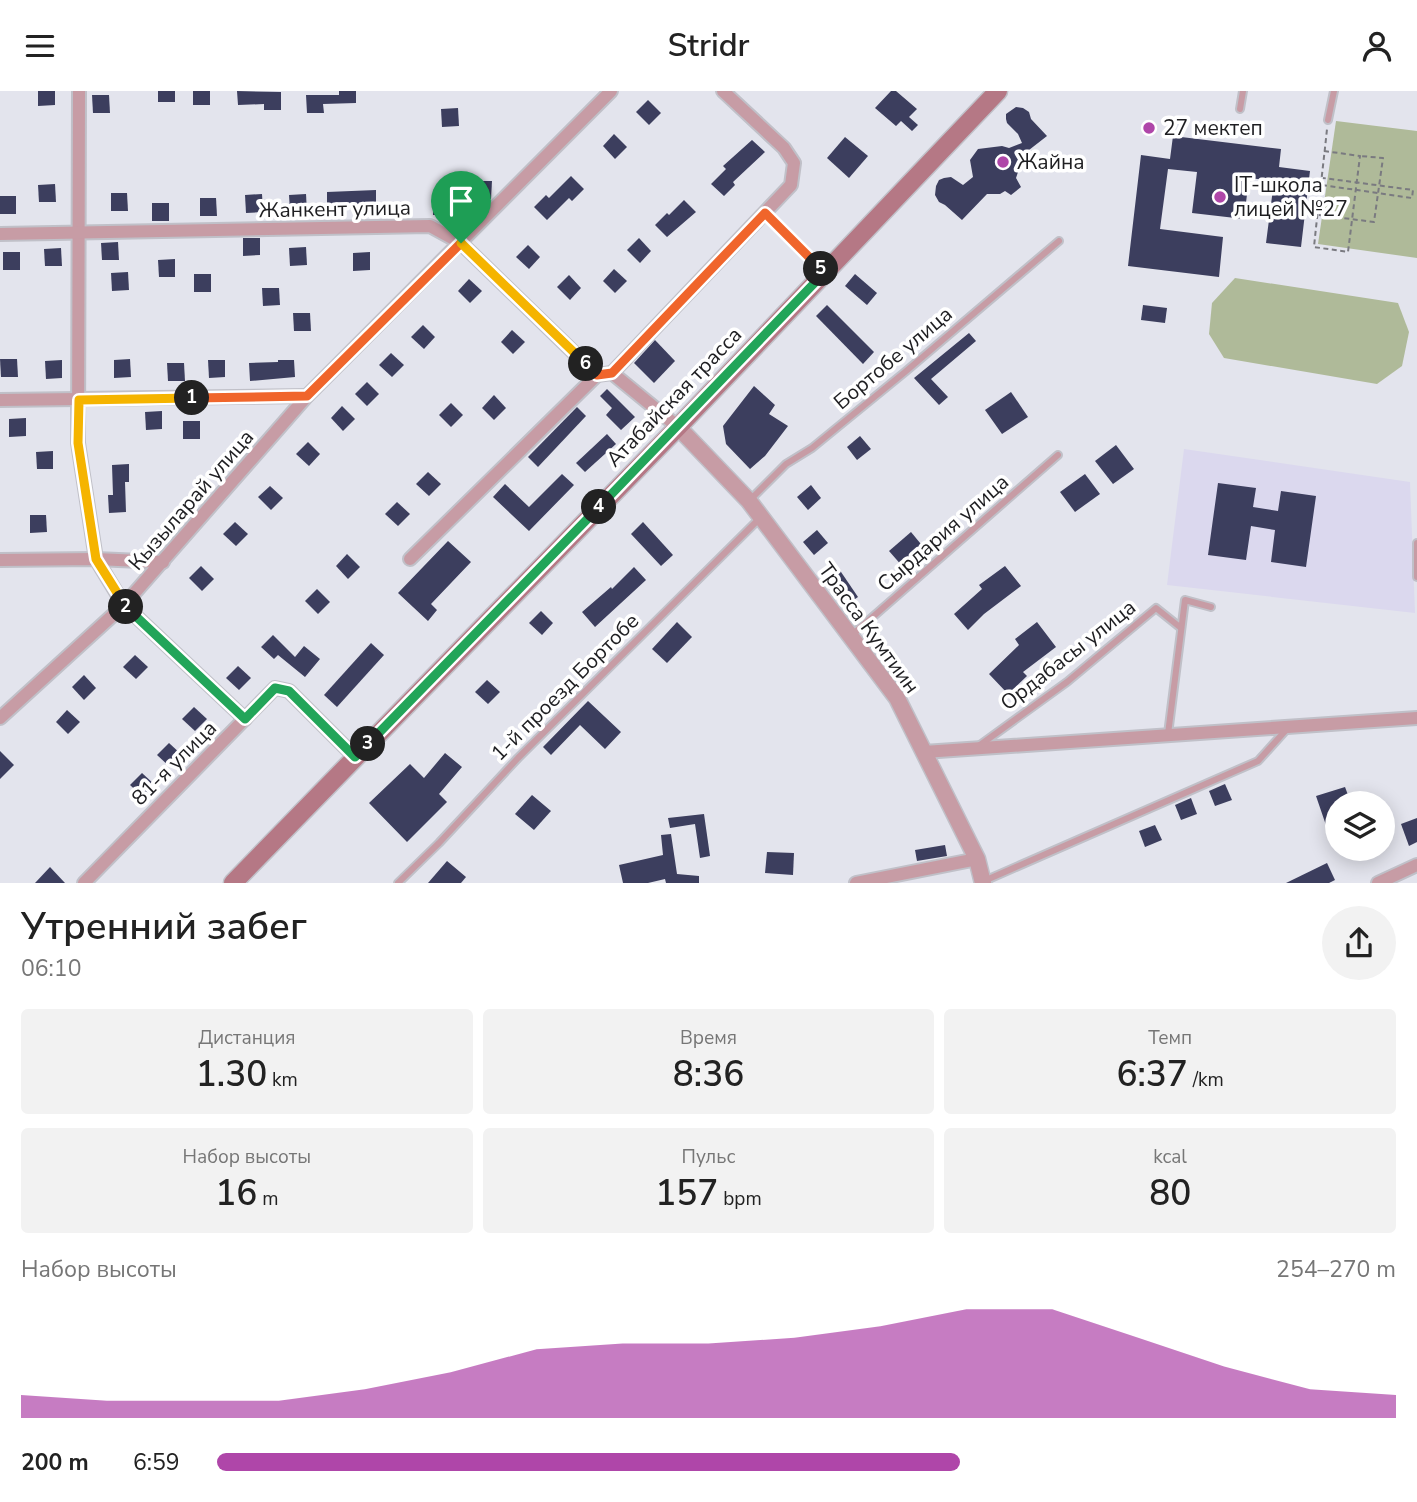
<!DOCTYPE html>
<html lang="ru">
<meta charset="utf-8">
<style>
:root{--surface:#fff;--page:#f2f2f2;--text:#222;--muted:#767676;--accent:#af46a9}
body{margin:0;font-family:"Nunito Sans",sans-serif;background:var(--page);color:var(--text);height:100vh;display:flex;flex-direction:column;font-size:26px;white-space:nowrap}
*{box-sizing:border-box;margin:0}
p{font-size:23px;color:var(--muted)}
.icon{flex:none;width:38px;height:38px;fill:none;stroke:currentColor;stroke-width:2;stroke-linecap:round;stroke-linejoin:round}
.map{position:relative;height:792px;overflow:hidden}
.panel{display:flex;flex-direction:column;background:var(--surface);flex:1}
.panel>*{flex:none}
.tools{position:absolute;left:1325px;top:700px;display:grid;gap:14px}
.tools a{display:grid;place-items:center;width:70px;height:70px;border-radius:50%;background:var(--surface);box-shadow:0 4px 18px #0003;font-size:35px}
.pin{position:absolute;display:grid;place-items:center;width:60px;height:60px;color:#fff;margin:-72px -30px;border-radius:50% 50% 50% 0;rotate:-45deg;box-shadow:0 0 7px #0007}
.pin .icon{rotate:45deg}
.km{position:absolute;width:35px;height:35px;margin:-18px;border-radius:50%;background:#222;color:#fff;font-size:19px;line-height:35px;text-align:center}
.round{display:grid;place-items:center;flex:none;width:74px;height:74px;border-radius:37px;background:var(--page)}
.head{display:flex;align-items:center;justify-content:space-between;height:119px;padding:0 21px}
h1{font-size:38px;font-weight:600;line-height:52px}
.stats{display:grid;grid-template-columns:repeat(3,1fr);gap:10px;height:119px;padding:7px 21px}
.stats div{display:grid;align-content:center;border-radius:7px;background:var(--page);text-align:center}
.stats b{font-size:35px;font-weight:600}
.stats small{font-size:19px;font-weight:400}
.stats p{font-size:19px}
.chart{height:196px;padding:14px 21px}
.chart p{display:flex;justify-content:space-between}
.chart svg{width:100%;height:126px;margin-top:7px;fill:var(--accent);opacity:.7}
ul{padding:0 21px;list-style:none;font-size:23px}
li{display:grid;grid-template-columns:112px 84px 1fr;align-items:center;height:52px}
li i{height:18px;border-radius:9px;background:var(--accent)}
header{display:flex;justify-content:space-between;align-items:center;height:91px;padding:0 21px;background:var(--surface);font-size:32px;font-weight:600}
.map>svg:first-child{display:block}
</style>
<header><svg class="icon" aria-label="menu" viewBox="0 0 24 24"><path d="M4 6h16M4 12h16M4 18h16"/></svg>Stridr<svg class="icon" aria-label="person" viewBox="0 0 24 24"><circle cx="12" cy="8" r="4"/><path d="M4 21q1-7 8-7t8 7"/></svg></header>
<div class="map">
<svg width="1417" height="792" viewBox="0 0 1417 792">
<rect width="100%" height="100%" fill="#e3e4ed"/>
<polygon fill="#dbd8ee" points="1184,358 1410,391 1415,522 1167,494"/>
<g fill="#afba99">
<polygon points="1336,30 1417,40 1417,167 1318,153"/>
<polygon points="1235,187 1398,212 1409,241 1402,275 1377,293 1224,267 1209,243 1212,212"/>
</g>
<g fill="#3c3e5e">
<polygon points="38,0 55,0 55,14 38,15"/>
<rect x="158" y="0" width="17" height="11"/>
<rect x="193" y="0" width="17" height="14"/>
<polygon points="237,0 281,1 281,19 264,19 264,13 238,14"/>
<polygon points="339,0 356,0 356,12 323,13 324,22 307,22 306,4 339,4"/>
<polygon points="891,0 896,0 917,18 909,26 918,34 912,40 901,30 896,35 875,17"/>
<polygon points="92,4 109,4 110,22 93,22"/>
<polygon points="648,9 661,22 649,34 636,21"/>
<polygon points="1016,16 1023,17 1029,21 1031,28 1047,45 1020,66 1021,72 1016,87 1021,96 1011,104 1005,100 1000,103 987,103 962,129 945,114 939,111 935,104 936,95 939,89 944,87 951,86 963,94 973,86 970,69 978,58 1002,55 1009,57 1022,52 1018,43 1007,32 1006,28 1006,23"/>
<polygon points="458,17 459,35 442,36 441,18"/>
<polygon points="614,43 627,56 615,68 603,55"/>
<polygon points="1173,45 1281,58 1279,76 1310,80 1301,156 1266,152 1274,90 1249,87 1244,128 1192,122 1197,81 1168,78 1160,138 1223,146 1219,186 1128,175 1141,64 1170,68"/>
<polygon points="845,46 868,65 849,87 827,67"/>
<polygon points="752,49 765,61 733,91 735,94 724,105 711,93 726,78 723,75"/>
<polygon points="571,85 584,98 572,110 569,107 547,129 534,116 546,104 549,107"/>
<polygon points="475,90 492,90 491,108 475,108"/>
<polygon points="55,93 56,111 39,111 38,94"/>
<polygon points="376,99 376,117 327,118 327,101"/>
<polygon points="111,102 127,102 128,120 111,120"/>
<polygon points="262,103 263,121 246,122 245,104"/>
<polygon points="306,103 307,121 290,121 289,104"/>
<rect x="0" y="105" width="16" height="18"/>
<polygon points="450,106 450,124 433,124 433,107"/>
<polygon points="200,107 216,107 217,125 200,125"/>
<polygon points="684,109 696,121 667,146 655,134 667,122 669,124"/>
<rect x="152" y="112" width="17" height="18"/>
<polygon points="243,147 260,147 260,164 243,165"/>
<polygon points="639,147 651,160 640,172 627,159"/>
<polygon points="118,151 119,169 102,169 101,152"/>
<polygon points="528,154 540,166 529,178 516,166"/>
<polygon points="306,156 307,174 290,175 289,157"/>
<polygon points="61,157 62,175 45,175 44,158"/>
<rect x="3" y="161" width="17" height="18"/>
<polygon points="370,161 370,179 353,180 353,162"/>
<polygon points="175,168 175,186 159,186 158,169"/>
<polygon points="614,178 627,190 615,202 603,190"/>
<polygon points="128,181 129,199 112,200 111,182"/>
<rect x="194" y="183" width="17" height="18"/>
<polygon points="855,183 877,202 867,214 845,195"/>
<polygon points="569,184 581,197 570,209 557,196"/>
<polygon points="469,188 482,200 470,212 458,200"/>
<polygon points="262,197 279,197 280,214 263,215"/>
<polygon points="827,214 874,261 863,273 816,225"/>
<polygon points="1143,214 1167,217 1165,232 1141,229"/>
<polygon points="293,222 310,222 311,240 294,240"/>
<polygon points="423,234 435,246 424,258 411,246"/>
<polygon points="512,239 525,251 513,263 501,251"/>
<polygon points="969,242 976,250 931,288 948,306 939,314 914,287"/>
<polygon points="655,249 675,270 654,292 634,272"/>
<polygon points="391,262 404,274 392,286 379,274"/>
<polygon points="0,268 17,268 18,286 1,286"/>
<polygon points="130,268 131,286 114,287 114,269"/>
<polygon points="62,269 62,287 46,288 45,270"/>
<polygon points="208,269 225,269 225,286 209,287"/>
<polygon points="278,269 294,269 295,286 250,290 249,272 278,271"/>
<polygon points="167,272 184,272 185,290 168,290"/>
<polygon points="367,291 379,303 367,315 355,303"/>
<polygon points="754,295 775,314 769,323 788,335 765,365 750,378 726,353 723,335"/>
<polygon points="607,298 635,326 621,339 606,324 612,317 600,305"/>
<polygon points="1011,301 1028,326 1002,343 985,319"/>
<polygon points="494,304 506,317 494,329 482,317"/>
<polygon points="451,312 463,324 451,336 439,324"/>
<polygon points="342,315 355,328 343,340 331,327"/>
<polygon points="577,316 586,325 538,376 528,366"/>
<polygon points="162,320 162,338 146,339 145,321"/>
<polygon points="26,327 26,345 9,346 9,328"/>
<rect x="183" y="330" width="17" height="18"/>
<polygon points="607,343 616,353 585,381 576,372"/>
<polygon points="860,345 871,358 857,369 847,356"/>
<polygon points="308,351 320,363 309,375 296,363"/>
<polygon points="1116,354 1134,378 1113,393 1095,370"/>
<polygon points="53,360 53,378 37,378 36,361"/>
<polygon points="129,373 129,391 125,391 126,421 109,422 108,404 113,404 112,374"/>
<polygon points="428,381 441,393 429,405 416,393"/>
<polygon points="562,383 574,394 529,440 493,406 505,393 529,416"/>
<polygon points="1085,383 1100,403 1075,421 1060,401"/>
<polygon points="1218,392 1256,397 1253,416 1278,420 1281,400 1316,405 1306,476 1271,471 1275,439 1251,435 1246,469 1208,464"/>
<polygon points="811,394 821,407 808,419 797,406"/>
<polygon points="270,395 283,407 271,419 258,406"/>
<polygon points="397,411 410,423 398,435 385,423"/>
<polygon points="30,424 46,424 47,441 30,442"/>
<polygon points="235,431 248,443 236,455 223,443"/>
<polygon points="643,431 673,464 661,475 631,443"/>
<polygon points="817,439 828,452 814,464 803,451"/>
<polygon points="911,441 925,458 903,476 889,460"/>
<polygon points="448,450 471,471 431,513 437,519 428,530 398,502"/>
<polygon points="347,463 360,476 348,488 336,475"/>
<polygon points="201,475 214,488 202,500 189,487"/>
<polygon points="1005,475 1021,495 984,523 968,539 954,523 982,498 979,494"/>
<polygon points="634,476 646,489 595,536 582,521 611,496 612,498"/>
<polygon points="839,478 858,506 843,516 825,488"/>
<polygon points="317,498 330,511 318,523 305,510"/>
<polygon points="541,520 553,532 542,544 529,532"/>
<polygon points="677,531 692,546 667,572 652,558"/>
<polygon points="1037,531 1056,556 1023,581 1027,585 1008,603 989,583 1019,554 1015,548"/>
<polygon points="273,544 295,566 304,555 320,568 305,586 278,564 274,568 261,556"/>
<polygon points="371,552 384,564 337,616 324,604"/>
<polygon points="135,564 148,576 136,588 123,576"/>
<polygon points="238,575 251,587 239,599 226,587"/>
<polygon points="84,584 96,597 84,609 72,596"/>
<polygon points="487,589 500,601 488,613 475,601"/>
<polygon points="588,610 621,641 605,658 580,634 551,664 543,656"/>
<polygon points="194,616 207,628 195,640 182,628"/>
<polygon points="67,619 80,631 68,643 56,631"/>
<polygon points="169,652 182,664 170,676 157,664"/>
<polygon points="0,660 14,674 0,688"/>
<polygon points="445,662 462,676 439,703 447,711 407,751 369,712 410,673 424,687"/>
<polygon points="142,682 155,694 143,706 130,694"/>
<polygon points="1225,693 1232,709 1215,715 1209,700"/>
<polygon points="1345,696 1351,712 1337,712 1337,737 1328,740 1316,705"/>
<polygon points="532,704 551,720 534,739 515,723"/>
<polygon points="1191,707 1197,723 1181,729 1175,714"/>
<polygon points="704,723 710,765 700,767 695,733 670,737 668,727"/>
<polygon points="1417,727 1417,751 1409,755 1401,733"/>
<polygon points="1155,734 1162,749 1145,756 1139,740"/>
<polygon points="671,743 677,783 699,785 699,792 666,792 665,788 648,792 623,792 619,774 663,764 661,744"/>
<polygon points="945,754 947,765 917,770 915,759"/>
<polygon points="767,761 794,762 793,784 765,782"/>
<polygon points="447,770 466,786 461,792 428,792"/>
<polygon points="1327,772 1335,789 1329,792 1286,792"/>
<polygon points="50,776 65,792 35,792"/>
</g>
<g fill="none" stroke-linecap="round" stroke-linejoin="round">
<g stroke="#c0c0c8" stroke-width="10">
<g id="service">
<polyline points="1240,18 1243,0"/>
<polyline points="1328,29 1334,0"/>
<polyline points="765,122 824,180"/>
<polyline points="750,409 786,373 812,357 905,281 1059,150"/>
<polyline points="1417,452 1417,486"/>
<polyline points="852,544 1058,364"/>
<polyline points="1168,643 1185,509 1211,516"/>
<polyline points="980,654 1067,591 1156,517 1181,537"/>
<polyline points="984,790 1258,670 1287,638"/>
<polyline points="398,792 439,752 518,667 759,428"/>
</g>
</g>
<g stroke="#c0c0c8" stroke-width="16">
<g id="minor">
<polyline points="79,0 78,352 96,468 124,514 245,628"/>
<polyline points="0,143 430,135 461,152 597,284 612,282 678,336"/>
<polyline points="612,282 791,94 794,72 784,57 723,0"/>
<polyline points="0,309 307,305"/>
<polyline points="410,468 597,284"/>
<polyline points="0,469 96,468 163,471"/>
<polyline points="0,627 124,514 307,305 611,0"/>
<polyline points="924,661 1417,627"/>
<polyline points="84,792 275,597 289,600 355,666"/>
<polyline points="856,792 977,768"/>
<polyline points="1378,792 1417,774"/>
</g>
</g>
<g stroke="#c0c0c8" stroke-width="19">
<polyline id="tertiary" points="678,336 749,410 897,607 977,768 983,792"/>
</g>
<g stroke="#c0c0c8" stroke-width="21">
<polyline id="secondary" points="233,792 678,336 998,0"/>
</g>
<g stroke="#7a7a80" stroke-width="2" stroke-dasharray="5 3.5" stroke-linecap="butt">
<path d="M1324,60L1360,65L1348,161L1314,156C1318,116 1323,77 1327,38"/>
<polyline points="1322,94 1412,107 1413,99 1323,87"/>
<polyline points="1319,124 1374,131 1383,67 1360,65"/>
</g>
<use href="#service" stroke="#c79ca5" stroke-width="6"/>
<use href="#minor" stroke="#c79ca5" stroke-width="12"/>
<use href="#tertiary" stroke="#c79ca5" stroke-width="16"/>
<use href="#secondary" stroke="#b57885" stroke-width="18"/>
</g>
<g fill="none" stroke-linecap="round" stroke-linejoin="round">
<g stroke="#fff" stroke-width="14">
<polyline id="split-1" points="192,307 307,305 461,152"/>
</g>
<g stroke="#fff" stroke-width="14">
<polyline id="split-2" points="126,516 96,468 78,352 79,309 192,307"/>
</g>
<g stroke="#fff" stroke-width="14">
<polyline id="split-3" points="126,516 245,628 275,597 289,600 355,666 368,653"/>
</g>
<g stroke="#fff" stroke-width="14">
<polyline id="split-4" points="368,653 599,416"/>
</g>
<g stroke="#fff" stroke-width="14">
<polyline id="split-5" points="599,416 825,181 821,178"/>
</g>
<g stroke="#fff" stroke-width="14">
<polyline id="split-6" points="586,273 597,284 612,282 765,122 821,178"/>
</g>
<g stroke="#fff" stroke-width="14">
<polyline id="split-7" points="461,152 586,273"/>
</g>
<use href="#split-1" stroke="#f0652b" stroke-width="9"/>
<use href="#split-2" stroke="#f5b400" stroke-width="9"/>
<use href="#split-3" stroke="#22a559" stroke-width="9"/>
<use href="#split-4" stroke="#22a559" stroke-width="9"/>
<use href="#split-5" stroke="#22a559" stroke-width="9"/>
<use href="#split-6" stroke="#f0652b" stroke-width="9"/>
<use href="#split-7" stroke="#f5b400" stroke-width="9"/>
</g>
<g fill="#af46a9" stroke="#fff" stroke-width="2.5">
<circle cx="1149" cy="37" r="7"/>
<circle cx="1003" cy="71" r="7"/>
<circle cx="1220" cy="106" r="7"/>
</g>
<g text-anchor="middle" stroke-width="7" stroke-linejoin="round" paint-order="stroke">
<g font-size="21" fill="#1e1e21" stroke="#fff" text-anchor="start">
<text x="1163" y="44">27 мектеп</text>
<text x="1017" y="78">Жайна</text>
<text x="1234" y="101">IT-школа<tspan x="1234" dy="24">лицей №27</tspan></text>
</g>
<g font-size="21" fill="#1e1e21" stroke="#fff">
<text transform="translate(335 118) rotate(-1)" y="7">Жанкент улица</text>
<text transform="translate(893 267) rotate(-40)" y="7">Бортобе улица</text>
<text transform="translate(674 306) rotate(-46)" y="7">Атабайская трасса</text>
<text transform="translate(191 409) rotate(-49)" y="7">Кызыларай улица</text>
<text transform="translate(943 442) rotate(-41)" y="7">Сырдария улица</text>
<text transform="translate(869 537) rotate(54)" y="7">Трасса Кумтиин</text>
<text transform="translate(1068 564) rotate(-38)" y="7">Ордабасы улица</text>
<text transform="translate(565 596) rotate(-45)" y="7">1-й проезд Бортобе</text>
<text transform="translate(174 672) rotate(-45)" y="7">81-я улица</text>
</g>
</g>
</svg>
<div class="tools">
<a><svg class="icon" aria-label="layers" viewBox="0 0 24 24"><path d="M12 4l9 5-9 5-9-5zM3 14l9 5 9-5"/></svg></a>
</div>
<div class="pin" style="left:461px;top:152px;background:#1e9e55"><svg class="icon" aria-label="arrive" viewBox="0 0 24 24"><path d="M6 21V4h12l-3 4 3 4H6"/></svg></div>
<b class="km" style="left:192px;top:307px">1</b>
<b class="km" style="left:126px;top:516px">2</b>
<b class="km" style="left:368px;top:653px">3</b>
<b class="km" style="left:599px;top:416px">4</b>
<b class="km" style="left:821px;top:178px">5</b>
<b class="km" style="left:586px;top:273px">6</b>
</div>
<section class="panel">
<div class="head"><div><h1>Утренний забег</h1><p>06:10</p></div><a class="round"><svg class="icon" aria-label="share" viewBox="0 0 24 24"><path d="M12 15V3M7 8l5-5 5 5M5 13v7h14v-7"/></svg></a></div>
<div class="stats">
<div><p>Дистанция</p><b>1.30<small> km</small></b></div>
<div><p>Время</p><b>8:36</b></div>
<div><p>Темп</p><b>6:37<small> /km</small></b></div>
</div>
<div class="stats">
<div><p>Набор высоты</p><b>16<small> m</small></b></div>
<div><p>Пульс</p><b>157<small> bpm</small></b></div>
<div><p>kcal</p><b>80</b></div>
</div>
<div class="chart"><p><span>Набор высоты</span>254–270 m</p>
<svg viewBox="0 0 160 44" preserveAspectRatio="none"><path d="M0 44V36L10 38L20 38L30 38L40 34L50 28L60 20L70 18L80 18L90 16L100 12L110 6L120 6L130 16L140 26L150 34L160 36V44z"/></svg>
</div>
<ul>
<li><b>200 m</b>6:59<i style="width:63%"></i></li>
</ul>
</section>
